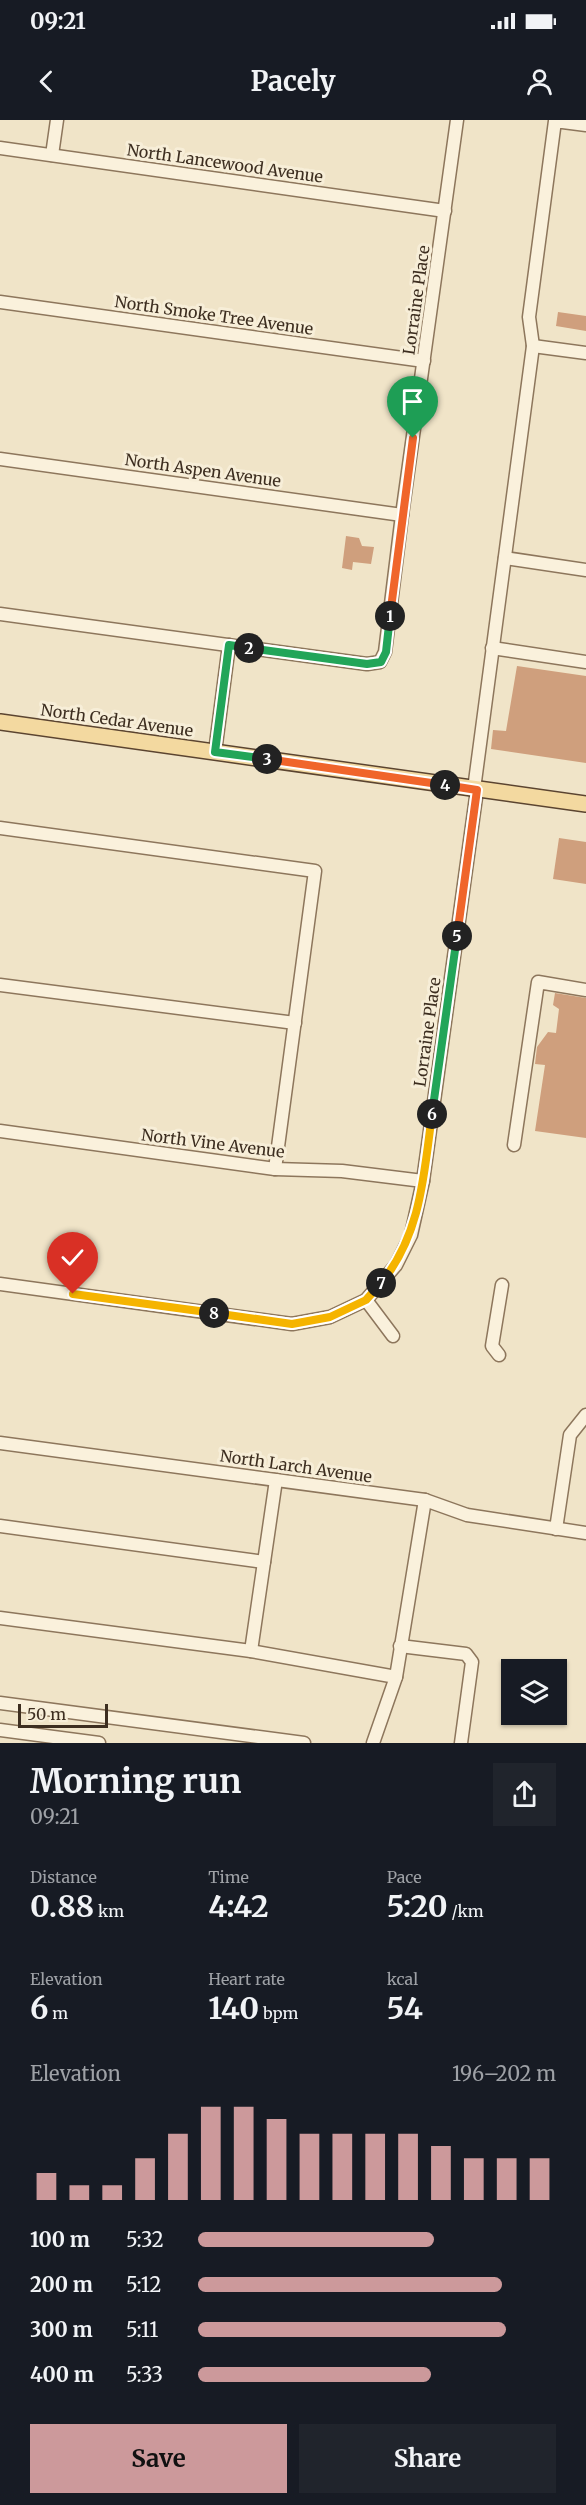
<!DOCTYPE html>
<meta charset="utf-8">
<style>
:root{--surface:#171b24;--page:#20242c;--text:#f1f3f6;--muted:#9ea1a6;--accent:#cc999b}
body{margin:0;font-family:Merriweather,serif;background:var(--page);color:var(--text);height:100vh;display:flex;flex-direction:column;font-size:22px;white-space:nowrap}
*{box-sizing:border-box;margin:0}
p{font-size:20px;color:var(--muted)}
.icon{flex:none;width:33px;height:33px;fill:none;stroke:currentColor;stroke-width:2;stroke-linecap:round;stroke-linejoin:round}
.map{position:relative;height:1623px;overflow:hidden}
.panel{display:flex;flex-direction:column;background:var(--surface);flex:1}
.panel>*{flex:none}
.tools{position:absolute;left:501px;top:1539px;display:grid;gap:12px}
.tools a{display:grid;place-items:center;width:66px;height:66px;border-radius:0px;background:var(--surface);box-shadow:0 2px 4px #0004;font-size:30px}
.scale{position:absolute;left:18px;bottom:15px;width:90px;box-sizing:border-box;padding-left:6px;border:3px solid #3d2e20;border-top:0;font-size:16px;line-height:21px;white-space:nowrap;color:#3d2e20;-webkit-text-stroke:4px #f7eed8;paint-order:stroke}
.pin{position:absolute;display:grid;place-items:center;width:51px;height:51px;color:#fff;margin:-62px -26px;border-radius:50% 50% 50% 0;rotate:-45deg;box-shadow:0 0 6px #0007}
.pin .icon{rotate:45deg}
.km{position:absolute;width:30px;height:30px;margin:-15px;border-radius:50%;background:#222;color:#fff;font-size:16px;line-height:30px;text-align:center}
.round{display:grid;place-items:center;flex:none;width:63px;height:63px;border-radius:0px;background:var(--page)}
.summary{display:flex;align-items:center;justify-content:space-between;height:102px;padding:0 30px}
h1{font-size:33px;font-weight:700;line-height:45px}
.metrics{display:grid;grid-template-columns:repeat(3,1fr);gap:9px;height:102px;padding:6px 30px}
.metrics div{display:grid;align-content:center}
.metrics b{font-size:30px;font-weight:700}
.metrics small{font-size:16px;font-weight:400}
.metrics p{font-size:16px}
.chart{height:168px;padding:12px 30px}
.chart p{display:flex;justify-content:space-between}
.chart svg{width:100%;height:108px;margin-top:6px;stroke:var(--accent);stroke-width:6}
.button{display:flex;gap:12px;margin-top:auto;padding:12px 30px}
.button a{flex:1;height:69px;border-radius:0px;background:var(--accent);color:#111;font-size:24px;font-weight:700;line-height:69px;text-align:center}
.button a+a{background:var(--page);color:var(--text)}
ul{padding:0 30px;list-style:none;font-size:20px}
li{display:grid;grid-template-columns:96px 72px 1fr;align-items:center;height:45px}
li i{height:15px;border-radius:8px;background:var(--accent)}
.status{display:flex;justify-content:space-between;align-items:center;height:42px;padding:0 30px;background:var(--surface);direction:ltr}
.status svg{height:16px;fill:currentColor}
header{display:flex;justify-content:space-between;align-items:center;height:78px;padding:0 30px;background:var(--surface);font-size:27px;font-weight:700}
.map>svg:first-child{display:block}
</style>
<div class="status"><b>09:21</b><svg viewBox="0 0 49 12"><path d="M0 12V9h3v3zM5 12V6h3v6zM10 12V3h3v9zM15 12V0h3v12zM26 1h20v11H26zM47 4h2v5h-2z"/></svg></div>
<header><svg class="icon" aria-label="back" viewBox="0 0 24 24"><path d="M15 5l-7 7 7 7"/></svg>Pacely<svg class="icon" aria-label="person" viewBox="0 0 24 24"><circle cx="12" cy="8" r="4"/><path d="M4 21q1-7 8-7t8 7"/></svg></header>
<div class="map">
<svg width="586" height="1623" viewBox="0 0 586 1623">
<rect width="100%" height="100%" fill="#f0e4c8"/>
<g fill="#cf9f7d">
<polygon points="558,192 586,196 586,211 556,206"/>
<polygon points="346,416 359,418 362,426 374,427 371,444 353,442 352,450 342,448"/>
<polygon points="517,546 586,556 586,643 491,629 493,610 506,611"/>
<polygon points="559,718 586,722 586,764 553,759"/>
<polygon points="555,873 586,878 586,1018 535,1011 545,945 535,944 537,927 548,912 556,913 559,889 553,885"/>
</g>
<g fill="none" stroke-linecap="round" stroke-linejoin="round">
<g stroke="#8d765c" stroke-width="15">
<g id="minor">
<polyline points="0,28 445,91"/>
<polyline points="52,35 57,0"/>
<polyline points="0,182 424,241"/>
<polyline points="533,226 586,233"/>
<polyline points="0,339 402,395"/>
<polyline points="505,438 586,450"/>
<polyline points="0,494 367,544 380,542 385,532 402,395 457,0"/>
<polyline points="492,528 586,542"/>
<polyline points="215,632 229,525"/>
<polyline points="474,669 533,226 529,197 555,1 586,5"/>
<polyline points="0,708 315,751 275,1049"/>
<polyline points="0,865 295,903"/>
<polyline points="0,1011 275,1049 342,1051 423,1061"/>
<polyline points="514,1025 538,862 586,870"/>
<polyline points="0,1164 292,1204 330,1197 366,1180 396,1145 411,1115 423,1061 477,670"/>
<polyline points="366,1180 393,1216"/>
<polyline points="499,1235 492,1226 502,1165"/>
<polyline points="0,1323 425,1380 467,1395 586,1413"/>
<polyline points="0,1406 264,1442"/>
<polyline points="556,1409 570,1315 586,1295"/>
<polyline points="0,1498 251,1531 396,1557"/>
<polyline points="400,1526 466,1534 472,1542 461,1623"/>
<polyline points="251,1531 276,1360"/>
<polyline points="0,1583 304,1623"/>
<polyline points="0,1610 99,1623"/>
<polyline points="373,1623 396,1557 425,1380"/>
</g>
</g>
<g stroke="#5b4430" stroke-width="18">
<polyline id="major" points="0,602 586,684"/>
</g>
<use href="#minor" stroke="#faf1dc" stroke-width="12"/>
<use href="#major" stroke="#f3d9a0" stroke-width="15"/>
</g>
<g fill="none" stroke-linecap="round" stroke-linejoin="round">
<g stroke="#fff" stroke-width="12">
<polyline id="split-1" points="390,496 413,318"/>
</g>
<g stroke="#fff" stroke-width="12">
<polyline id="split-2" points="249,528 367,544 381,542 386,532 390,496"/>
</g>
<g stroke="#fff" stroke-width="12">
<polyline id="split-3" points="249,528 229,525 215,632 267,639"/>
</g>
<g stroke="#fff" stroke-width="12">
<polyline id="split-4" points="267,639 445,665"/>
</g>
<g stroke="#fff" stroke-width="12">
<polyline id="split-5" points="445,665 477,670 457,816"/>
</g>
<g stroke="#fff" stroke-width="12">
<polyline id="split-6" points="432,994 457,816"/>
</g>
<g stroke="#fff" stroke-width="12">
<path id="split-7" d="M381,1163C421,1115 424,1054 432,994"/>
</g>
<g stroke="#fff" stroke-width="12">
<polyline id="split-8" points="214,1193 292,1204 330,1197 366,1180 381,1163"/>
</g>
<g stroke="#fff" stroke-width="12">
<polyline id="split-9" points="73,1174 214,1193"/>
</g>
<use href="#split-1" stroke="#f0652b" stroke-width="8"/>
<use href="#split-2" stroke="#22a559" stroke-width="8"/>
<use href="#split-3" stroke="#22a559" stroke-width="8"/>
<use href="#split-4" stroke="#f0652b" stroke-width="8"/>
<use href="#split-5" stroke="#f0652b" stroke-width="8"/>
<use href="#split-6" stroke="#22a559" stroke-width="8"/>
<use href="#split-7" stroke="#f5b400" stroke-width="8"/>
<use href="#split-8" stroke="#f5b400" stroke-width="8"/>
<use href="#split-9" stroke="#f5b400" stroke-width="8"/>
</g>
<g text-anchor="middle" stroke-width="6" stroke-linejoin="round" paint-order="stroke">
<g font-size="16" fill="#3d2e20" stroke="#f7eed8">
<text transform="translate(225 43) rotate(8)" y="6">North Lancewood Avenue</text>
<text transform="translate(416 180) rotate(-82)" y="6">Lorraine Place</text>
<text transform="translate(214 195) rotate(8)" y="6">North Smoke Tree Avenue</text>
<text transform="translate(203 350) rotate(8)" y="6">North Aspen Avenue</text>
<text transform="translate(117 600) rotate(8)" y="6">North Cedar Avenue</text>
<text transform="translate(427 912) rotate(-82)" y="6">Lorraine Place</text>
<text transform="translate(213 1023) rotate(7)" y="6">North Vine Avenue</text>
<text transform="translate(296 1346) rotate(8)" y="6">North Larch Avenue</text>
</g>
</g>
</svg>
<div class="tools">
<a><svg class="icon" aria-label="layers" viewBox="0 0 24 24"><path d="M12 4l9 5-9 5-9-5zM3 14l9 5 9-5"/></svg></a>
</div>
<div class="scale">50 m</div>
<div class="pin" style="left:413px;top:318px;background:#1e9e55"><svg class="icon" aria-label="arrive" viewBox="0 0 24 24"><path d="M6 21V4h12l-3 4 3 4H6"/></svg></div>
<div class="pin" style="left:73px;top:1174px;background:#d93025"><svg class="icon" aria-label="check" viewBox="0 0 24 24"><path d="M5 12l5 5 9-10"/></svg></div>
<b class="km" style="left:390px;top:496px">1</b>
<b class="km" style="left:249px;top:528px">2</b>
<b class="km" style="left:267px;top:639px">3</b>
<b class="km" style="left:445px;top:665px">4</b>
<b class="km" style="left:457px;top:816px">5</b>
<b class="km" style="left:432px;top:994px">6</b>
<b class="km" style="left:381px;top:1163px">7</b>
<b class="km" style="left:214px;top:1193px">8</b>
</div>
<section class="panel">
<div class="summary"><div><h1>Morning run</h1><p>09:21</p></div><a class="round"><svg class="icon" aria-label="share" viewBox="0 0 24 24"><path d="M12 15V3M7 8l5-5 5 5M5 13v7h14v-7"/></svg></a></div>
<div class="metrics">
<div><p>Distance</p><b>0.88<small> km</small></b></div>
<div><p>Time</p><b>4:42</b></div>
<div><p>Pace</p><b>5:20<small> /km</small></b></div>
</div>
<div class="metrics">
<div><p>Elevation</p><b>6<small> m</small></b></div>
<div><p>Heart rate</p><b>140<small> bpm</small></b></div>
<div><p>kcal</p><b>54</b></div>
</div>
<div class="chart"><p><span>Elevation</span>196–202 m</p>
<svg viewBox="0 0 160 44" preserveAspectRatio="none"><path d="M5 44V33M15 44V38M25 44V38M35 44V27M45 44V17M55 44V6M65 44V6M75 44V11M85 44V17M95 44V17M105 44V17M115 44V17M125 44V22M135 44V27M145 44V27M155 44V27"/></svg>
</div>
<ul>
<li><b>100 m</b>5:32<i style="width:66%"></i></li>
<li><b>200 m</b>5:12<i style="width:85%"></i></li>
<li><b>300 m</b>5:11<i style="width:86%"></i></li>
<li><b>400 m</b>5:33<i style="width:65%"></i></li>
</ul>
<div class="button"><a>Save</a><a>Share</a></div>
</section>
